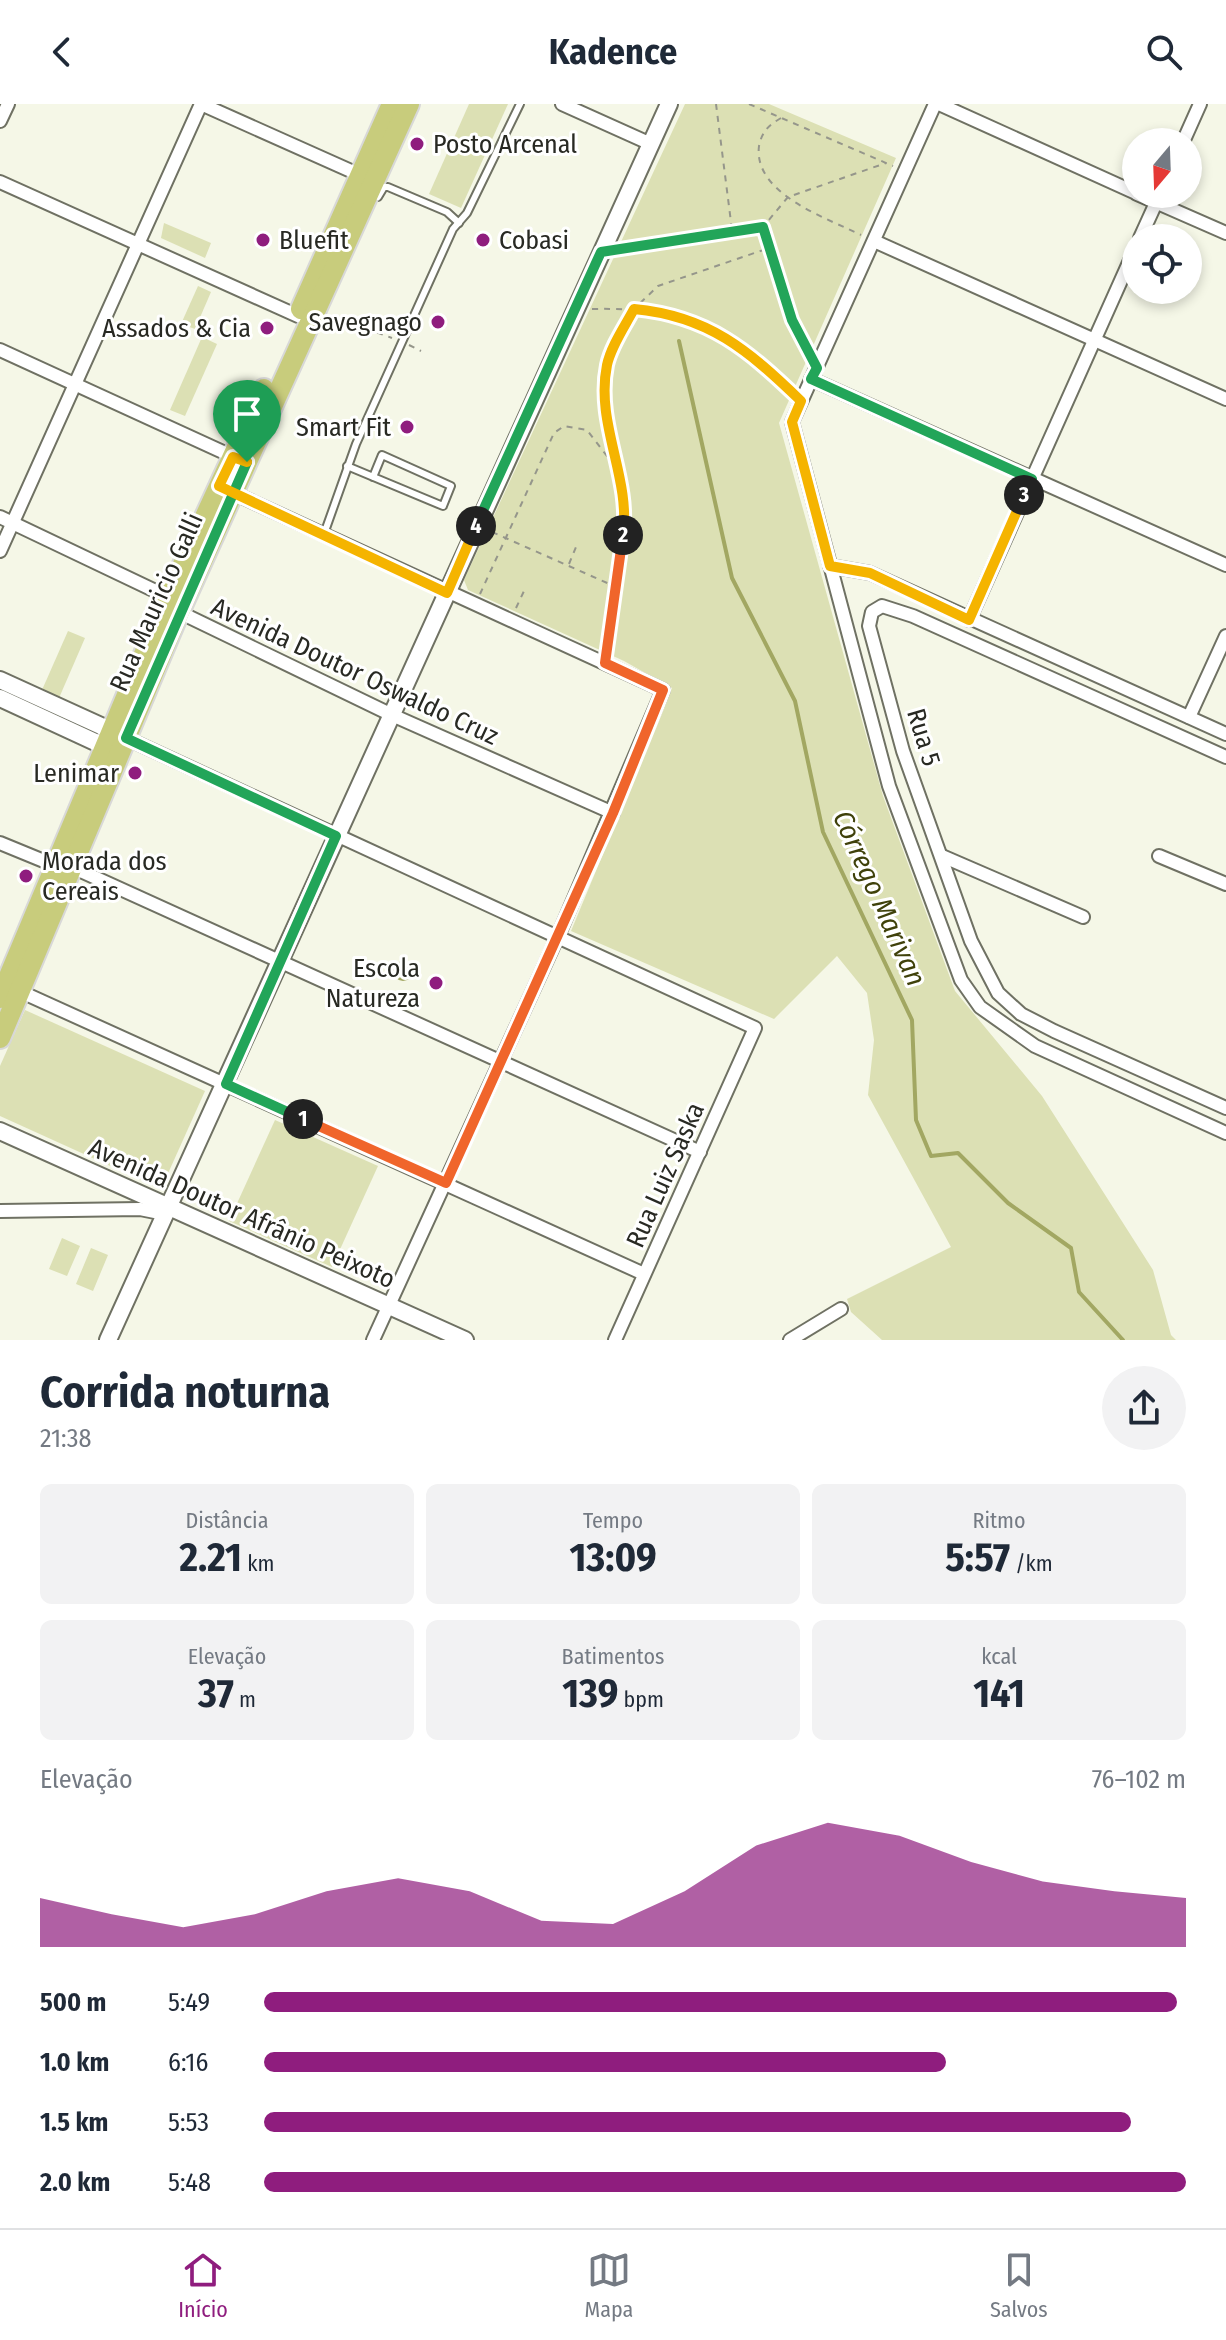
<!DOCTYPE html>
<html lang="pt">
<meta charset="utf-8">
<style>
:root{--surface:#fff;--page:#f2f2f3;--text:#1f2937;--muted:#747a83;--line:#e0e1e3;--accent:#8f1d7e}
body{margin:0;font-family:"Fira Sans Condensed",sans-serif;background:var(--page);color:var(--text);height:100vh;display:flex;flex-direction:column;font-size:30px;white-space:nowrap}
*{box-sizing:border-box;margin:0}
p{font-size:26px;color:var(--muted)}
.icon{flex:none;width:44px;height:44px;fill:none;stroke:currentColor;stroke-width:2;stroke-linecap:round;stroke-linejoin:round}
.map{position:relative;height:1236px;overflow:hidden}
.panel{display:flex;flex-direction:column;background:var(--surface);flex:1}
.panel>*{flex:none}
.needle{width:52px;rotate:199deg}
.buttons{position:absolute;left:1122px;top:24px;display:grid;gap:16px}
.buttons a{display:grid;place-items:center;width:80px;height:80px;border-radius:50%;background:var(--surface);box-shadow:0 4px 12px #0003;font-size:40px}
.pin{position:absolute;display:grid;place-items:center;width:68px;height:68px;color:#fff;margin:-82px -34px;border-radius:50% 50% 50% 0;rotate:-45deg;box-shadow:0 0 8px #0007}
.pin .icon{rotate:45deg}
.km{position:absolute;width:40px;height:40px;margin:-20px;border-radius:50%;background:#222;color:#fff;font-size:22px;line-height:40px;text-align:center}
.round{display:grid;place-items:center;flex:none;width:84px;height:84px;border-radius:42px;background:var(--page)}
.overview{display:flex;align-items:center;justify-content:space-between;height:136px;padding:0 40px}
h1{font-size:44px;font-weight:700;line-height:60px}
.metrics{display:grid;grid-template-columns:repeat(3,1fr);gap:12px;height:136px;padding:8px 40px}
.metrics div{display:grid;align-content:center;border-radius:12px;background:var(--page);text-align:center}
.metrics b{font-size:40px;font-weight:700}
.metrics small{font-size:22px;font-weight:400}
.metrics p{font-size:22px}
.chart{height:224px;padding:16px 40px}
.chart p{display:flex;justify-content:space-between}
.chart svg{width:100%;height:144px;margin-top:8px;fill:var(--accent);opacity:.7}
ul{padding:0 40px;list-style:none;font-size:26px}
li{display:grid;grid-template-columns:128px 96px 1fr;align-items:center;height:60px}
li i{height:20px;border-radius:10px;background:var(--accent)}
header{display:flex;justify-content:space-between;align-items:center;height:104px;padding:0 40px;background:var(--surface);font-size:36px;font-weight:700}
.dock{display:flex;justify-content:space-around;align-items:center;height:112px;border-top:2px solid var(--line);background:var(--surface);font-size:22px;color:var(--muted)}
.dock a{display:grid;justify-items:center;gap:4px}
.dock .active{color:var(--accent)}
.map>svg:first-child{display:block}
</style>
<header><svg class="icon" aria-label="back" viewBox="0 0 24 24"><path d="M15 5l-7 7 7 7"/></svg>Kadence<svg class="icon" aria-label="search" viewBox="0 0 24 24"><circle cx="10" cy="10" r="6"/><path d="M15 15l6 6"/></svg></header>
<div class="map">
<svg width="1226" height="1236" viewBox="0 0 1226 1236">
<rect width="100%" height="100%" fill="#f5f7e7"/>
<g fill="#dce0b4">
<polygon points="469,0 508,0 461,104 429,90"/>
<polygon points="685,0 769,0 896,54 779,319 883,692 955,887 1042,992 1153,1166 1171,1231 1176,1236 882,1236 851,1208 847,1195 951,1143 868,991 874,936 867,889 837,852 774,915 571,827 672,584 624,557 468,486 464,476"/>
<polygon points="164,119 211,139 205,154 161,134"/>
<polygon points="198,182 211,188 195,225 181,220"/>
<polygon points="202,233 217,240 185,312 170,306"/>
<polygon points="68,527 85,534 59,594 42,586"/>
<polygon points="25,906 205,987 161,1085 0,1012 0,962"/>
<polygon points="275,1016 378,1062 332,1163 229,1117"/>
<polygon points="62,1134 80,1142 67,1172 49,1165"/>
<polygon points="91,1144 108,1151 93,1187 76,1180"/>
</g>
<circle fill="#a2a762" cx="403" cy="867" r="10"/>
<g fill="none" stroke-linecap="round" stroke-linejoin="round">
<polyline stroke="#a2a762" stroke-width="4" points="679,237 732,474 795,597 823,728 912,916 916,1016 931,1052 958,1049 1008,1099 1071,1144 1079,1188 1123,1236"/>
<g stroke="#6f7163" stroke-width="10">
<g id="service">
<polyline points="378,93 384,83 388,83 447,108 459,119"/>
<polyline points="347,362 443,402 451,382 382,351 373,373"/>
<polyline points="324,430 356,340 453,125 467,109 520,0"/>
</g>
</g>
<g stroke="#6f7163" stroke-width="16">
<g id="minor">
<polyline points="201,0 360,71"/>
<polyline points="562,0 651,40"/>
<polyline points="935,0 792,318 889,682 961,876 980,903 1035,942 1226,1029"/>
<polyline points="939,0 1136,89"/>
<polyline points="0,17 8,0"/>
<polyline points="1183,38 1200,0"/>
<polyline points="0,78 298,212"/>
<polyline points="1137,90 1226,129"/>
<polyline points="1140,134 1160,90"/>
<polyline points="874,137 1226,295"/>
<polyline points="0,246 236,354"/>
<polyline points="811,275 1226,461"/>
<polyline points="229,387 663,586 558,832 373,1236"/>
<polyline points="0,413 168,493 179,508 392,611 613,709"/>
<polyline points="0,447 201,0"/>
<polyline points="830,462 870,469 1226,630"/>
<polyline points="969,516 1136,143"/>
<polyline points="1189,613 1226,532"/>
<polyline points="126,634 755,924 615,1236"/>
<polyline points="1226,653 913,512 882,502 872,508 869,522 903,647 971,837 998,889 1021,910 1054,927 1226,1004"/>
<polyline points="0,739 56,762"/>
<polyline points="942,752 1083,813"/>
<polyline points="1159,752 1226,780"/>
<polyline points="72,763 700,1048"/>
<polyline points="17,886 644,1170"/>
<polyline points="0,1107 140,1105 165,1110"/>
<polyline points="790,1236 841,1205"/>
</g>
</g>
<g stroke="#6f7163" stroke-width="20">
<g id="tertiary">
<polyline points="0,576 112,627"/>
<polyline points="0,594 106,643"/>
<polyline points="0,1027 465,1236"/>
<polyline points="108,1236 669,0"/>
</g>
</g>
<g stroke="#d8d8d7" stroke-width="24">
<g id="primary">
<polyline points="301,205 392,0"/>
<polyline points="0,894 168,493 264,285"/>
<polyline points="0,934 179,508 409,0"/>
</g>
</g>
<g stroke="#95968b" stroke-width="2" stroke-dasharray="6 6" stroke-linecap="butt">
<polyline points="716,0 732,126"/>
<polyline points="749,0 893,62"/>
<path d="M781,14C769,21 762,27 759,42C753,90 827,114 861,131"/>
<polyline points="763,124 792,216 809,249"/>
<polyline points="618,145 763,123 788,93 886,59"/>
<path d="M592,205C685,203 725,224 792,288"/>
<polyline points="332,212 392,234"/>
<polyline points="409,241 421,247"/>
<polyline points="620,368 606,321 607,260 634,205 658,182 769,144"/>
<polyline points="492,428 614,482"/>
<polyline points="569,460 576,443"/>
<polyline points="480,490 554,329 564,322 587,326 620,369 625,392 607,546"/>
<polyline points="516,504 524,487"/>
</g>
<use href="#service" stroke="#fff" stroke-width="6"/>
<use href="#minor" stroke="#fff" stroke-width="12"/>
<use href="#tertiary" stroke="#fff" stroke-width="16"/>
<use href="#primary" stroke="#c8cc7c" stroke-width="20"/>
</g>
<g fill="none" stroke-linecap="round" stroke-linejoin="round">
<g stroke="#fff" stroke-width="16">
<polyline id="split-1" points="247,358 126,634 336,732 226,980 303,1015"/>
</g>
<g stroke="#fff" stroke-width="16">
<polyline id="split-2" points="303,1015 446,1079 613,709 663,586 605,559 623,431"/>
</g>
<g stroke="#fff" stroke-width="16">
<path id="split-3" d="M623,431C631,373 595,320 607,261C611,242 625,222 634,205C709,212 748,246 801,297L792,318L830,462L870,469L969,516L1024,391"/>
</g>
<g stroke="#fff" stroke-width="16">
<polyline id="split-4" points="476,422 601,148 763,123 792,216 817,264 811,275 1032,375 1024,391"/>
</g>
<g stroke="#fff" stroke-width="16">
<polyline id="split-5" points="247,358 233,353 219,382 447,489 476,422"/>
</g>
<use href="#split-1" stroke="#22a559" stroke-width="10"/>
<use href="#split-2" stroke="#f0652b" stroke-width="10"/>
<use href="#split-3" stroke="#f5b400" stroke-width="10"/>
<use href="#split-4" stroke="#22a559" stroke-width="10"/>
<use href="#split-5" stroke="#f5b400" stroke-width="10"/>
</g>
<g fill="#8f1d7e" stroke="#fff" stroke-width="3">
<circle cx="417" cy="40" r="8"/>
<circle cx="263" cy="136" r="8"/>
<circle cx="483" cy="136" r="8"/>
<circle cx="438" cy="218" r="8"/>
<circle cx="267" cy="224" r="8"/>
<circle cx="407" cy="323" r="8"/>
<circle cx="135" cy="669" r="8"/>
<circle cx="26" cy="772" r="8"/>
<circle cx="436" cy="879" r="8"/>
</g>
<g text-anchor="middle" stroke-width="6" stroke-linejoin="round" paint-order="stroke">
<g font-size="26" fill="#282923" stroke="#fff" text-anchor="end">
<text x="433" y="49" text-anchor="start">Posto Arcenal</text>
<text x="279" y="145" text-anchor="start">Bluefit</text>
<text x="499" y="145" text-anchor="start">Cobasi</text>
<text x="422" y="227">Savegnago</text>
<text x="251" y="233">Assados &amp; Cia</text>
<text x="391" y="332">Smart Fit</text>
<text x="119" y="678">Lenimar</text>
<text x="42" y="766" text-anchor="start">Morada dos<tspan x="42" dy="30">Cereais</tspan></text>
<text x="420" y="873">Escola<tspan x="420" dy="30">Natureza</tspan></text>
</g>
<g font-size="26" fill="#282923" stroke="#fff">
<text transform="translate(156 498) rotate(-66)" y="9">Rua Mauricio Galli</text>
<text transform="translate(355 567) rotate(25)" y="9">Avenida Doutor Oswaldo Cruz</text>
<text transform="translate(924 633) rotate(73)" y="9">Rua 5</text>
<text transform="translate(665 1071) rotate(-66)" y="9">Rua Luiz Saska</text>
<text transform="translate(242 1109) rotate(24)" y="9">Avenida Doutor Afrânio Peixoto</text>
</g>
<g font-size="28" font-style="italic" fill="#3f410a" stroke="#fff">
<text transform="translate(880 794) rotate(66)" y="10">Córrego Marivan</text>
</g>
</g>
</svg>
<div class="buttons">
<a><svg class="needle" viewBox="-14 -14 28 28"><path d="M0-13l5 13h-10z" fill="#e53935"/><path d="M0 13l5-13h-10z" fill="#747a83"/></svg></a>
<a><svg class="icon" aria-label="locate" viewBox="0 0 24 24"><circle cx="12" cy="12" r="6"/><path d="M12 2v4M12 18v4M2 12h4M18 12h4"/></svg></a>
</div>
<div class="pin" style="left:247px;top:358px;background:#1e9e55"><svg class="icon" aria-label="arrive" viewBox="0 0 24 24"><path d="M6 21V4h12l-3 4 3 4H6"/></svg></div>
<b class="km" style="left:303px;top:1015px">1</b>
<b class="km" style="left:623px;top:431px">2</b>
<b class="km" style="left:1024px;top:391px">3</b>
<b class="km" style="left:476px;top:422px">4</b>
</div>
<section class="panel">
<div class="overview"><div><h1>Corrida noturna</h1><p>21:38</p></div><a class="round"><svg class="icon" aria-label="share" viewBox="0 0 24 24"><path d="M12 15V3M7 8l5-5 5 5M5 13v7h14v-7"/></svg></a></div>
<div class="metrics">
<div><p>Distância</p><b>2.21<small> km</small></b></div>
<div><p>Tempo</p><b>13:09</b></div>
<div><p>Ritmo</p><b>5:57<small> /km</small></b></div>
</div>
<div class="metrics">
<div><p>Elevação</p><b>37<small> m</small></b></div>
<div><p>Batimentos</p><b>139<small> bpm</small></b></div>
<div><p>kcal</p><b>141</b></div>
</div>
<div class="chart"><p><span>Elevação</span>76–102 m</p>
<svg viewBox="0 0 160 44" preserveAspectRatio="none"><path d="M0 44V29L10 34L20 38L30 34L40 27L50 23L60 27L70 36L80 37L90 27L100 13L110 6L120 10L130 18L140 24L150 27L160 29V44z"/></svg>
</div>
<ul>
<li><b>500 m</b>5:49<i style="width:99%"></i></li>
<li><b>1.0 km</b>6:16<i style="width:74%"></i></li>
<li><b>1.5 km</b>5:53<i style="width:94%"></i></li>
<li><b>2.0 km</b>5:48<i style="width:100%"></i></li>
</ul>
</section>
<nav class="dock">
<a class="active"><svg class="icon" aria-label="home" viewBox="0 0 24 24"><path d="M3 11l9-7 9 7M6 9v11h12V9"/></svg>Início</a>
<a><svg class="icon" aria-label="map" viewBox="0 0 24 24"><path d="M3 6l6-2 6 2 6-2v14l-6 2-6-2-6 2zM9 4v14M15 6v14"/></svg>Mapa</a>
<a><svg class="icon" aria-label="saved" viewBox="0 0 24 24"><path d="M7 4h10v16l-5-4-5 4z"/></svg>Salvos</a>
</nav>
